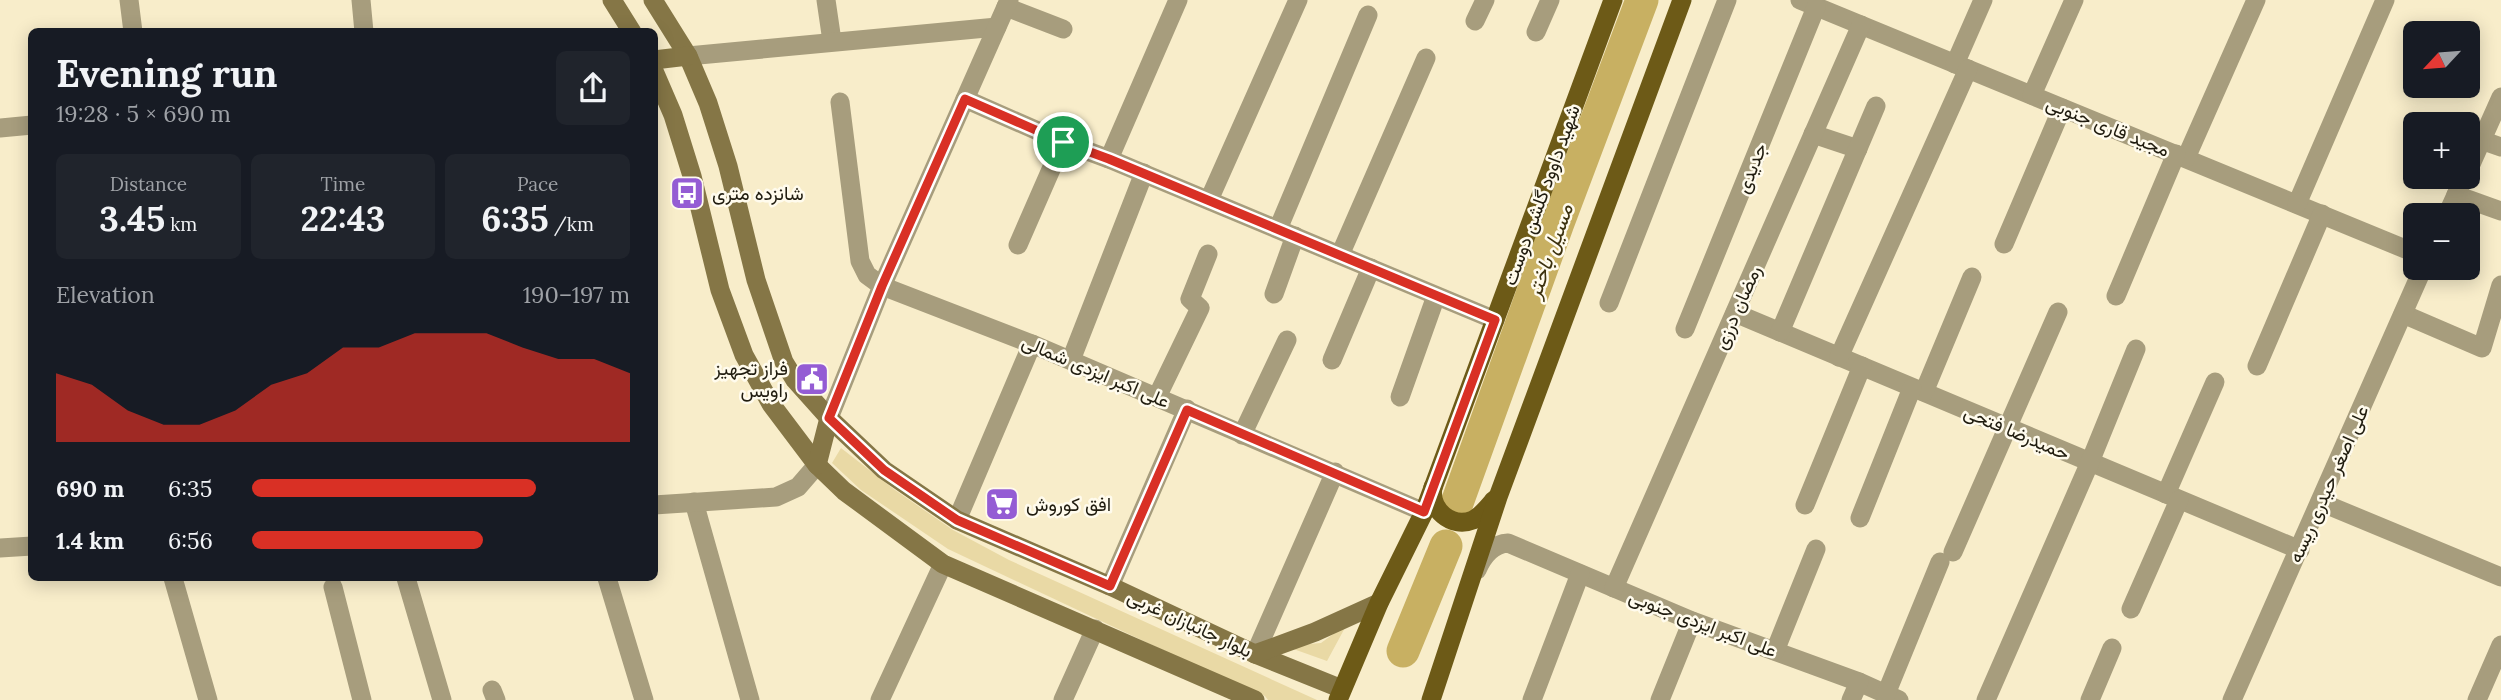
<!DOCTYPE html>
<meta charset="utf-8">
<style>
:root{--surface:#171b24;--page:#20242c;--text:#f1f3f6;--muted:#9ea1a6;--accent:#d93025}
body{margin:0;font-family:Lora,Vazirmatn,serif;background:var(--page);color:var(--text);height:100vh;display:flex;flex-direction:column;font-size:26px;white-space:nowrap}
*{box-sizing:border-box;margin:0}
p{font-size:23px;color:var(--muted)}
.icon{flex:none;width:38px;height:38px;fill:none;stroke:currentColor;stroke-width:2;stroke-linecap:round;stroke-linejoin:round}
.map{position:relative;flex:1;overflow:hidden}
.details{position:absolute;left:28px;top:28px;width:630px;height:553px;display:flex;flex-direction:column;background:var(--surface);border-radius:10px;box-shadow:0 4px 18px #0003}
.details>*{flex:none}
.needle{width:46px;rotate:244deg}
.controls{position:absolute;left:2403px;top:21px;display:grid;gap:14px}
.controls a{display:grid;place-items:center;width:77px;height:77px;border-radius:10px;background:var(--surface);box-shadow:0 4px 18px #0003;font-size:35px}
.pin{position:absolute;display:grid;place-items:center;width:60px;height:60px;color:#fff;margin:-30px;border:4px solid #fff;border-radius:50%;box-shadow:0 2px 7px #0007}
.round{display:grid;place-items:center;flex:none;width:74px;height:74px;border-radius:10px;background:var(--page)}
.summary{display:flex;align-items:center;justify-content:space-between;height:119px;padding:0 28px}
h1{font-size:38px;font-weight:800;line-height:52px}
.figures{display:grid;grid-template-columns:repeat(3,1fr);gap:10px;height:119px;padding:7px 28px}
.figures div{display:grid;align-content:center;border-radius:10px;background:var(--page);text-align:center}
.figures b{font-size:35px;font-weight:800}
.figures small{font-size:19px;font-weight:400}
.figures p{font-size:19px}
.chart{height:196px;padding:14px 28px}
.chart p{display:flex;justify-content:space-between}
.chart svg{width:100%;height:126px;margin-top:7px;fill:var(--accent);opacity:.7}
ul{padding:0 28px;list-style:none;font-size:23px}
li{display:grid;grid-template-columns:112px 84px 1fr;align-items:center;height:52px}
li i{height:18px;border-radius:9px;background:var(--accent)}
.map>svg:first-child{display:block}
</style>
<div class="map">
<svg width="2501" height="700" viewBox="0 0 2501 700">
<rect width="100%" height="100%" fill="#f8edca"/>
<g fill="#e9d9a5">
<polygon points="841,448 895,490 953,530 1009,560 1317,700 1268,700 1265,696 1201,668 948,549 861,490 832,463"/>
<polygon points="1347,624 1327,661 1285,646 1321,643"/>
</g>
<g fill="none" stroke-linecap="round" stroke-linejoin="round">
<g stroke="#c8b062" stroke-width="33">
<polyline points="1457,503 1558,223 1642,0"/>
<polyline points="1403,651 1446,546"/>
</g>
<g stroke="#a79d7d" stroke-width="19">
<polyline points="129,0 133,32"/>
<polyline points="361,0 364,32"/>
<polyline points="826,0 832,41"/>
<polyline points="1800,0 2415,253"/>
<polyline points="1006,7 1063,29"/>
<polyline points="1475,21 1485,0"/>
<polyline points="1536,32 1550,0"/>
<polyline points="688,56 997,27"/>
<polyline points="1955,64 1983,0"/>
<polyline points="2032,95 2074,0"/>
<polyline points="965,99 1063,142 1109,159 1495,320"/>
<polyline points="840,102 860,261 867,275 882,286 1032,344 1424,512"/>
<polyline points="0,128 32,125"/>
<polyline points="1813,134 1858,149"/>
<polyline points="2481,140 2501,147"/>
<polyline points="2186,158 2256,0"/>
<polyline points="1109,159 1178,0"/>
<polyline points="2468,171 2501,97"/>
<polyline points="2456,195 2501,211"/>
<polyline points="1209,200 1298,0"/>
<polyline points="2297,204 2385,0"/>
<polyline points="2447,215 2461,184"/>
<polyline points="1278,229 1368,15"/>
<polyline points="2004,244 2062,108"/>
<polyline points="1018,245 1063,142"/>
<polyline points="1340,255 1426,58"/>
<polyline points="1274,294 1295,236"/>
<polyline points="2116,296 2176,154"/>
<polyline points="1609,303 1727,0"/>
<polyline points="1735,313 2300,550"/>
<polyline points="2403,314 2482,348 2501,285"/>
<polyline points="1685,329 1816,7"/>
<polyline points="1780,332 1876,106"/>
<polyline points="1839,357 1968,69"/>
<polyline points="1071,360 1144,173"/>
<polyline points="1332,360 1371,268"/>
<polyline points="2257,366 2322,214"/>
<polyline points="1924,392 1972,277"/>
<polyline points="1157,397 1200,308 1190,299 1208,254"/>
<polyline points="1400,397 1436,296"/>
<polyline points="829,418 882,286 1009,0"/>
<polyline points="1242,435 1287,340"/>
<polyline points="2166,494 2215,382"/>
<polyline points="694,502 750,700"/>
<polyline points="2320,502 2501,577"/>
<polyline points="654,505 776,497 798,487 817,465"/>
<polyline points="1805,505 1862,366"/>
<polyline points="1860,518 1912,388"/>
<polyline points="957,520 1032,344"/>
<polyline points="0,548 32,546"/>
<polyline points="1953,552 2058,312"/>
<path d="M1477,570C1483,556 1492,544 1508,543L1692,621L1859,682L1899,700"/>
<polyline points="173,578 208,700"/>
<polyline points="406,578 442,700"/>
<polyline points="607,578 644,700"/>
<polyline points="1110,586 1187,409"/>
<polyline points="333,587 362,700"/>
<polyline points="1614,588 1861,25"/>
<polyline points="2131,609 2179,500"/>
<polyline points="1775,651 1816,549"/>
<polyline points="1255,654 1335,472"/>
<polyline points="492,690 496,700"/>
<polyline points="1886,694 1940,562"/>
<polyline points="880,700 943,564"/>
<polyline points="1063,700 1095,629"/>
<polyline points="1532,700 1580,574"/>
<polyline points="1660,700 1692,621"/>
<polyline points="1851,700 1859,682"/>
<polyline points="1986,700 2090,462 2136,349"/>
<polyline points="2090,700 2112,648"/>
<polyline points="2232,700 2423,268"/>
<polyline points="2477,700 2501,645"/>
</g>
<g stroke="#857646" stroke-width="19">
<polyline points="612,0 632,32"/>
<polyline points="653,0 688,56 708,103 728,166 756,280 784,362 795,380 829,418 884,470 957,520 1110,586 1255,654 1342,689"/>
<polyline points="654,60 688,56"/>
<polyline points="654,71 673,115 692,176 720,290 744,355 771,404 817,465 844,491 943,564 1255,700"/>
<polyline points="817,465 829,418"/>
<polyline points="1255,654 1315,632 1379,603"/>
</g>
<g stroke="#6d5a17" stroke-width="19">
<path d="M1433,487C1429,509 1451,529 1473,520C1481,516 1488,507 1494,500"/>
<polyline points="1338,700 1379,603 1424,512 1613,0"/>
<polyline points="1431,700 1498,497 1682,0"/>
</g>
</g>
<g fill="none" stroke-linecap="round" stroke-linejoin="round">
<g stroke="#fff" stroke-width="14">
<polygon id="route" points="965,99 1063,142 1109,159 1495,320 1424,512 1187,410 1110,586 957,520 884,470 829,418 882,286"/>
</g>
<use href="#route" stroke="#d93025" stroke-width="9"/>
</g>
<defs>
<g id="bus-square" transform="scale(1.75)"><rect x="-9" y="-9" width="18" height="18" rx="4" fill="#945cd4" stroke="#fffbed"/><path d="M-5-6H5V4H4V6H2V4H-2V6H-4V4H-5ZM-3.5-4V0h7V-4ZM-3.5 1.2v1.5H-2V1.2ZM2 1.2v1.5H3.5V1.2Z" fill="#fff"/></g>
<g id="civic-square" transform="scale(1.75)"><rect x="-9" y="-9" width="18" height="18" rx="4" fill="#945cd4" stroke="#fffbed"/><path d="M-.6-6.5H3V-4.5H.6V-3L4-1V1h2V6H-6V1h2V-1L-.6-3ZM-1.2 2.5V6h2.4V2.5Z" fill="#fff"/></g>
<g id="supermarket-square" transform="scale(1.75)"><rect x="-9" y="-9" width="18" height="18" rx="4" fill="#945cd4" stroke="#fffbed"/><path d="M-6-5.5h2.5l.6 2H6L4.5 2H-2.5L-4.4-4H-6ZM-1.5 3.2a1.3 1.3 0 1 0 .1 0ZM3 3.2a1.3 1.3 0 1 0 .1 0Z" fill="#fff"/></g>
</defs>
<g fill-rule="evenodd">
<use href="#bus-square" x="687" y="193"/>
<use href="#civic-square" x="812" y="379"/>
<use href="#supermarket-square" x="1002" y="504"/>
</g>
<g text-anchor="middle" stroke-width="5" stroke-linejoin="round" paint-order="stroke">
<g font-size="19" fill="#201c0f" stroke="#fffbed">
<text transform="translate(2108 126) rotate(22)" y="7">مجید قاری جنوبی</text>
<text transform="translate(1751 168) rotate(-68)" y="7">جدیدی</text>
<text transform="translate(1541 195) rotate(-70)" y="7">شهید داوود گلشن دوست</text>
<text transform="translate(1737 307) rotate(-66)" y="7">رمضان درزی</text>
<text transform="translate(1096 371) rotate(23)" y="7">علی اکبر ایزدی شمالی</text>
<text transform="translate(2017 432) rotate(23)" y="7">حمیدرضا فتحی</text>
<text transform="translate(2328 484) rotate(-66)" y="7">علی اصغر حیدری ریسه</text>
<text transform="translate(1190 623) rotate(25)" y="7">بلوار جانبازان غربی</text>
<text transform="translate(1703 623) rotate(21)" y="7">علی اکبر ایزدی جنوبی</text>
</g>
<g font-size="19" fill="#201c0f" stroke="#fffbed" text-anchor="start">
<text x="712" y="200">شانزده متری</text>
<text x="788" y="375" text-anchor="end">فراز تجهیز<tspan x="788" dy="22">راویس</tspan></text>
<text x="1026" y="511">افق کوروش</text>
</g>
<g font-size="21" font-style="italic" fill="#3c310e" stroke="#fffbed">
<text transform="translate(1550 251) rotate(-70)" y="7">مسیل باختر</text>
</g>
</g>
</svg>
<div class="controls">
<a><svg class="needle" viewBox="-14 -14 28 28"><path d="M0-13l5 13h-10z" fill="#e53935"/><path d="M0 13l5-13h-10z" fill="#9ea1a6"/></svg></a>
<a>+</a>
<a>−</a>
</div>
<div class="pin" style="left:1063px;top:142px;background:#1e9e55"><svg class="icon" aria-label="arrive" viewBox="0 0 24 24"><path d="M6 21V4h12l-3 4 3 4H6"/></svg></div>
<section class="details">
<div class="summary"><div><h1>Evening run</h1><p>19:28 · 5 × 690 m</p></div><a class="round"><svg class="icon" aria-label="share" viewBox="0 0 24 24"><path d="M12 15V3M7 8l5-5 5 5M5 13v7h14v-7"/></svg></a></div>
<div class="figures">
<div><p>Distance</p><b>3.45<small> km</small></b></div>
<div><p>Time</p><b>22:43</b></div>
<div><p>Pace</p><b>6:35<small> /km</small></b></div>
</div>
<div class="chart"><p><span>Elevation</span>190–197 m</p>
<svg viewBox="0 0 160 44" preserveAspectRatio="none"><path d="M0 44V20L10 24L20 33L30 38L40 38L50 33L60 24L70 20L80 11L90 11L100 6L110 6L120 6L130 11L140 15L150 15L160 20V44z"/></svg>
</div>
<ul>
<li><b>690 m</b>6:35<i style="width:75%"></i></li>
<li><b>1.4 km</b>6:56<i style="width:61%"></i></li>
</ul>
</section>
</div>
